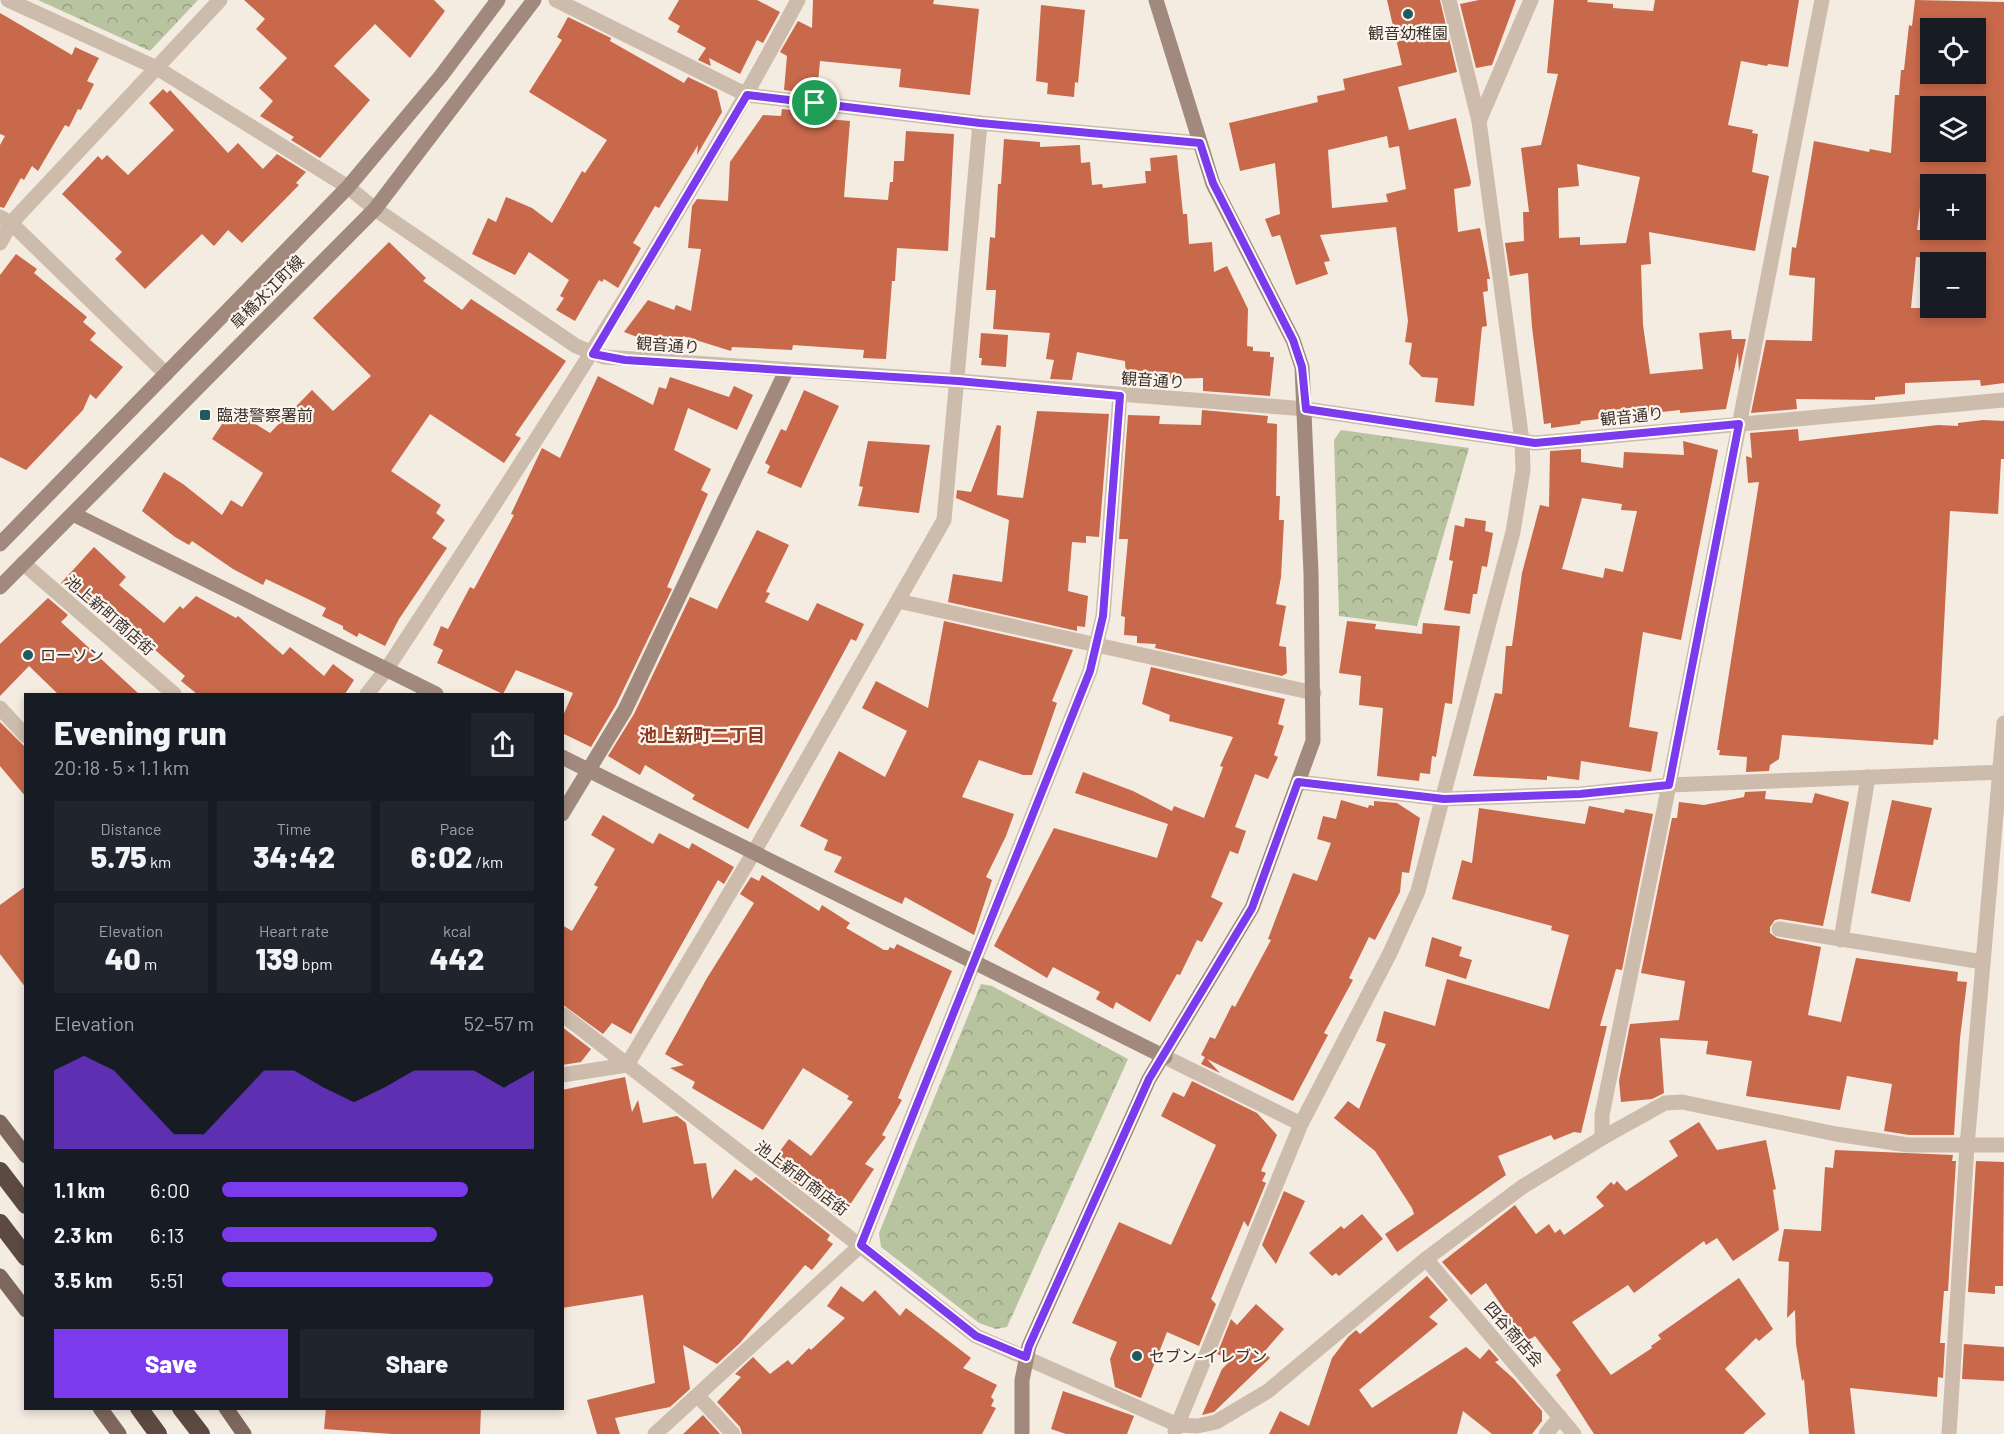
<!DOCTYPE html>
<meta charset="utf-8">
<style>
:root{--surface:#171b24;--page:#20242c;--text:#f1f3f6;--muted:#9ea1a6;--accent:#7c3aed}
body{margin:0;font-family:Barlow,"Noto Sans JP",sans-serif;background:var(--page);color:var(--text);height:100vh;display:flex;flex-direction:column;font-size:22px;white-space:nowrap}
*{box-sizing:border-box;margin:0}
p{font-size:20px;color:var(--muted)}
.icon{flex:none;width:33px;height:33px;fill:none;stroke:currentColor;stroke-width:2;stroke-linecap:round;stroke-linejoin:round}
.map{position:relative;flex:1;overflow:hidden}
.side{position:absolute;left:24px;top:693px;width:540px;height:717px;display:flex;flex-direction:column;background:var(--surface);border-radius:0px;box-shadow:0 3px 9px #0003}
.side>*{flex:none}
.tools{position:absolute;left:1920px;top:18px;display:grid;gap:12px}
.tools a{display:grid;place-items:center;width:66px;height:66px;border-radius:0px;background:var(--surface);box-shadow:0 3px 9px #0003;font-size:30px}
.pin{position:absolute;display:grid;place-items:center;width:51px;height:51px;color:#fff;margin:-26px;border:3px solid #fff;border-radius:50%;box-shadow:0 2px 6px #0007}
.round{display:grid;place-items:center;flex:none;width:63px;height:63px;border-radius:0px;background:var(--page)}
.overview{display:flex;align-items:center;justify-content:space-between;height:102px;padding:0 30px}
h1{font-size:33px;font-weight:800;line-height:45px}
.metrics{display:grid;grid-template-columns:repeat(3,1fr);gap:9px;height:102px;padding:6px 30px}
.metrics div{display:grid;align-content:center;border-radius:0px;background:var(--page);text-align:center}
.metrics b{font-size:30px;font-weight:800}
.metrics small{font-size:16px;font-weight:400}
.metrics p{font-size:16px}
.chart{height:168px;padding:12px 30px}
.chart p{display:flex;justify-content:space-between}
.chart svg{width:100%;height:108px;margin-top:6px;fill:var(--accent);opacity:.7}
.cta{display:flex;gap:12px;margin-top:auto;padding:12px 30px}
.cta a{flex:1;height:69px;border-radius:0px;background:var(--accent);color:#fff;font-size:24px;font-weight:800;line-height:69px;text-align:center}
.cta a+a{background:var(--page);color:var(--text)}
ul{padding:0 30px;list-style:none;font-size:20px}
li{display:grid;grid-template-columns:96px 72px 1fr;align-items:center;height:45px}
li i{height:15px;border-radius:8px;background:var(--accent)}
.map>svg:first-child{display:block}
</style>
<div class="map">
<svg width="2004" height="1434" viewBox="0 0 2004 1434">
<defs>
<pattern id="forest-crowns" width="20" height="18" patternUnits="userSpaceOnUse" patternTransform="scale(1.5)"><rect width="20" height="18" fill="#b8c4a0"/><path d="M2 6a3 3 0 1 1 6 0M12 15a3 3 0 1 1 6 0" fill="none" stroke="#97a083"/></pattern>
</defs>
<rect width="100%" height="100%" fill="#f4ebe1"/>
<g fill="url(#forest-crowns)">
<polygon points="38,0 198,0 150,51"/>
<polygon points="1341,430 1469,448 1417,626 1339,616 1334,440"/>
<polygon points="981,984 992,986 1128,1059 1007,1327 996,1329 979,1323 881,1247 879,1233"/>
</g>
<g fill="#c8694b" fill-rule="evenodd">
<polygon points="244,0 434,0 445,11 410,58 375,24 334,66 370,100 320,158 291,140 294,137 260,116 273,101 259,88 287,58 256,29 265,19"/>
<polygon points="679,0 757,0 780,12 763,43 757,40 740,74 709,58 711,66 698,60 706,48 677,32 680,26 668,19"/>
<polygon points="813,0 934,0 933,4 979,9 970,95 899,87 901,69 820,61 817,94 784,90 787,56 780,52 798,21 812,28"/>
<path d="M1387,0H1440L1457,72L1398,87L1409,130L1456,118L1471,182L1470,186L1454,189L1458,232L1480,228L1490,279H1487L1488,291L1483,292L1487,326L1482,327L1474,406L1435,402L1438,378L1422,377L1409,364L1412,343L1405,342L1408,321L1396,227L1320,235L1330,261L1324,262L1328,274L1296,285L1280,235L1272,237L1265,219L1280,214L1275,163L1240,171L1229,123L1318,102L1317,96L1345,90L1343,79L1402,65ZM1387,136L1389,148L1399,146L1406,189L1386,194L1388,202L1332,208L1328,150Z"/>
<polygon points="1479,0 1516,0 1492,65 1476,68 1460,4"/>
<path d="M1554,0H1588L1587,2L1613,4V8L1653,11L1655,0H1799L1788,67L1768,64L1767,66L1741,61L1728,125L1753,130L1752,133L1758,134L1752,172L1769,176L1755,251L1649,232L1651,264L1641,265L1643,325L1650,374L1703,369L1699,333L1731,330L1732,339H1746L1739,372L1738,352L1726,409L1680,413V410L1581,421L1580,424L1551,428V423L1544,424L1532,327L1528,273L1510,276L1505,243L1524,241L1523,212H1529L1521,148L1541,145L1558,74L1547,73ZM1577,164L1640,177L1626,243L1580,245V237L1559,238L1558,188L1579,186Z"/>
<path d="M1915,0L2004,2V383L1981,386L1980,380L1905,383V394L1875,397V400L1796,399L1797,409L1751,413L1766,340L1812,341L1815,278L1789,275L1792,247L1796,248L1814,141L1869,152L1870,149L1891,153L1895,95H1899L1901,70H1904L1909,25L1912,26ZM1930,28H1976V74H1927ZM1929,106H1976V152H1925ZM1923,184H1976V230H1917ZM1916,257L1976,262V308H1911Z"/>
<polygon points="1041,5 1085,10 1078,83 1075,82 1074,97 1047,94 1048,83 1036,81"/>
<polygon points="0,13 72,55 75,47 99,58 87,81 94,84 81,110 78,109 69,127 65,125 38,171 32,166 24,180 21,178 4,208 0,207 0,145 5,136 0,134"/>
<polygon points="568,17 611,38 610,41 684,83 688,77 717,91 722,112 697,155 698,145 659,208 655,206 633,243 641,248 618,288 604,279 602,282 599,280 575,321 556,310 564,298 560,296 569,280 529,252 515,275 472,254 488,218 496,222 506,197 532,208 552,223 582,171 585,173 607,140 529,92 562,40 557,37"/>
<polygon points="163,89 167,93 170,90 228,153 238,143 263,169 277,154 306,172 296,183 299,185 242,243 228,230 214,246 202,234 145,289 115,259 122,252 62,194 98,156 102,160 107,155 128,175 174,130 149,103"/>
<polygon points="782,109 815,113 815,118 850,121 844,197 888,200 890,182 893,182 894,161 904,161 906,131 954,134 948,251 897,248 895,281 892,281 886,359 863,358 864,350 793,345 792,350 732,347 731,351 683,336 677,352 624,332 648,300 674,310 676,305 691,311 701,249 688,248 692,206 697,199 728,201 730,162 763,115 781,116"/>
<polygon points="1004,139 1040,142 1040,147 1080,145 1081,163 1090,162 1092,185 1102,184 1103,188 1146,183 1145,171 1151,171 1150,158 1177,155 1183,214 1187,214 1189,244 1212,242 1214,272 1227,266 1248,309 1247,346 1253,347 1253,351 1270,352 1270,357 1274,357 1270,396 1203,391 1203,378 1169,379 1169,375 1126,377 1125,361 1077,352 1072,380 1050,379 1054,360 1046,359 1050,333 993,329 996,290 986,290 990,237 995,238 998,184 1001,184"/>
<polygon points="389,242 426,278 423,281 462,310 471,299 566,361 515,435 521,438 504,463 430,414 391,471 441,505 436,513 445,520 432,538 447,548 399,619 385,646 359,633 357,637 343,629 343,626 322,616 326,608 310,600 266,579 263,585 233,569 192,541 189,545 175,537 142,511 164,472 183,484 222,515 231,500 242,507 263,473 212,439 232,409 270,433 312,390 333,411 371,376 313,318"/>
<polygon points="16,254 37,269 34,273 87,317 83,322 96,333 90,340 123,367 96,399 90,394 83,410 26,470 0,457 0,275"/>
<polygon points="981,333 1008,335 1006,367 981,365 982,358 979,358"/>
<polygon points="598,376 653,405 659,387 666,389 670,377 729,397 734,386 753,395 737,430 688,408 674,450 711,469 701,490 708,494 667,587 672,589 616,705 591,747 562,733 562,718 573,693 516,670 503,694 437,663 443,650 433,645 441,626 448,629 470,587 474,589 514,515 511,514 542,448 560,458"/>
<polygon points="804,390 839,406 801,488 767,473 770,466 765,463 781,429 786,431"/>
<polygon points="1202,410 1268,416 1267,423 1277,424 1276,496 1280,496 1279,520 1284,520 1281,577 1276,604 1286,606 1279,646 1286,647 1287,673 1282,676 1155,648 1156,644 1137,643 1137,636 1124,635 1125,617 1121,616 1128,539 1119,539 1128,415 1160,416 1159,424 1201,425"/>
<polygon points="1037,411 1109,414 1099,537 1086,536 1086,543 1072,542 1068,591 1088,596 1085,627 1077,626 1077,631 948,602 953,574 1002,582 1009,520 956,498 957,490 971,492 997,425 1001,426 997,495 1023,498"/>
<polygon points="1983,420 2004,421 2004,459 2001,459 1998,514 1950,511 1938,740 1934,739 1933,745 1782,735 1779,759 1770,765 1769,771 1746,772 1747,757 1719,755 1720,750 1717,750 1759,482 1748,483 1746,456 1752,458 1750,433 1798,429 1799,441 1938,425 1958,426 1958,423"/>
<polygon points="868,441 930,445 919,513 858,506 863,487 859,486"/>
<path d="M1683,441L1718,450L1681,640L1643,632L1629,727L1658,732L1651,772L1581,761L1579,780L1547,776V780L1473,776L1495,693L1502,694L1506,646H1512L1522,573L1540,505L1549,507L1550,451L1581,449V462L1623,468L1624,452L1684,455ZM1582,498L1622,504L1621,510L1637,511L1623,572L1605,568L1603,578L1562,569Z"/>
<polygon points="1465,518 1486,521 1485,531 1493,533 1487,567 1482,566 1477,594 1473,594 1470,614 1444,610 1453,561 1449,560 1455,525 1464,527"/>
<polygon points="757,530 789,545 766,592 770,593 765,602 808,621 817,603 864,624 856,641 851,639 748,829 692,799 695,795 645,765 640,775 608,756 634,714 690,597 717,609"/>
<polygon points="94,547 126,577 119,585 164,623 180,606 183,609 196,596 236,618 238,616 283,655 290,647 324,676 333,664 354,680 345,694 197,694 181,681 185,676 146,642 141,647 83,598 81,600 61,583"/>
<polygon points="48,598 68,615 61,622 139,694 58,694 29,666 0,696 0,644"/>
<polygon points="944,621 1073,650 1052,701 1057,703 1032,775 1023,775 979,760 962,797 1014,814 1006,836 986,877 992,880 974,935 905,897 902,904 834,872 842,857 824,850 828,840 800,826 839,751 885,777 907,731 862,708 876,681 928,708"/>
<polygon points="1347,621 1376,624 1375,629 1422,634 1423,623 1460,626 1452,704 1445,703 1436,757 1432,756 1430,774 1420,773 1419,781 1377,776 1383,708 1359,705 1361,676 1339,673"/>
<polygon points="1151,667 1285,699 1278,724 1284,726 1274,755 1278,757 1268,779 1255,774 1235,827 1246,831 1238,854 1230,851 1211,897 1223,903 1202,942 1197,940 1180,975 1177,974 1150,1022 1116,1002 1113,1009 1096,999 1100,992 1053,967 1047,978 994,946 1054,828 1157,858 1168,824 1075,793 1083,772 1133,791 1172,811 1174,806 1204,818 1223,767 1220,766 1233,737 1169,721 1170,715 1142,704"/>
<polygon points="0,722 26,748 26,797 0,766"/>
<polygon points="1766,791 1765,799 1812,803 1815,793 1849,802 1823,926 1780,919 1775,920 1770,927 1770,933 1777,938 1821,947 1808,1015 1841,1022 1856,958 1958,972 1957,981 1967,982 1960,1038 1954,1135 1909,1135 1884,1131 1892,1084 1847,1076 1840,1110 1746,1096 1752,1061 1706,1054 1708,1041 1660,1038 1664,1093 1652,1099 1621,1102 1619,1081 1630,1024 1679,1020 1685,981 1641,973 1672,818 1677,818 1679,802 1704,805 1744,797 1745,792"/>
<polygon points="1341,800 1368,808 1369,805 1374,806 1374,801 1397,803 1420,818 1409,873 1402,872 1400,892 1375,940 1369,937 1349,978 1353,980 1324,1033 1328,1035 1293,1101 1207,1059 1220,1073 1201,1064 1205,1057 1201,1055 1210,1037 1215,1039 1232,1005 1235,1007 1271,940 1268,939 1293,873 1317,881 1331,843 1317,839 1323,816 1336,819"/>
<polygon points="1892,800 1932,808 1910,902 1871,893"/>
<polygon points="1589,806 1624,813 1625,809 1653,814 1622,970 1616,969 1600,1026 1607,1026 1581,1133 1574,1132 1554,1140 1551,1135 1498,1156 1506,1175 1397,1252 1385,1234 1414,1214 1412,1208 1375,1151 1334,1118 1348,1101 1359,1109 1386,1044 1376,1041 1384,1011 1435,1026 1447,979 1549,1009 1569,935 1551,930 1552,926 1452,899 1462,860 1472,863 1479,808 1585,824"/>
<polygon points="603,815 653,844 659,833 689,849 692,843 734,867 724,884 718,880 631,1034 612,1023 603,1034 562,1004 562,925 572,931 598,887 594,885 615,849 591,835"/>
<polygon points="762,875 819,911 822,905 850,923 846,928 884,950 888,950 890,947 894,949 897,944 952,971 898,1098 902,1100 882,1135 886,1137 865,1164 874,1169 841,1218 770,1164 789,1139 811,1156 853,1102 847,1099 849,1096 803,1068 763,1130 692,1088 695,1082 670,1068 684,1065 665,1054 707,978 754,903 740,894 751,877 759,881"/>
<polygon points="26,886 26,988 0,954 0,905"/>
<polygon points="1432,937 1462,947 1459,956 1472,960 1466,979 1425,966"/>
<polygon points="562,1027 591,1049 581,1062 562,1065"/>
<polygon points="625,1077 632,1112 638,1100 643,1123 677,1116 686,1123 694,1164 706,1163 712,1199 735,1169 751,1181 756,1177 830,1235 827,1240 833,1244 812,1270 805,1265 740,1343 717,1364 683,1345 690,1389 670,1407 615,1418 620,1434 597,1434 587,1400 655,1383 643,1295 562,1308 562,1090"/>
<polygon points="1192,1081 1257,1113 1277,1135 1261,1171 1266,1173 1262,1181 1266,1183 1248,1227 1244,1221 1211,1299 1216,1304 1199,1346 1167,1332 1141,1398 1115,1387 1110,1359 1117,1342 1072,1323 1119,1222 1171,1245 1216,1145 1161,1116 1173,1092 1184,1097"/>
<polygon points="1699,1122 1717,1150 1766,1140 1776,1189 1773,1190 1779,1230 1733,1261 1717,1238 1706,1245 1704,1241 1634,1293 1628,1285 1572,1322 1611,1375 1652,1348 1651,1346 1661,1339 1658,1335 1739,1278 1773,1329 1759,1341 1756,1338 1725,1369 1766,1414 1743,1434 1594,1434 1556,1375 1561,1370 1535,1336 1515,1349 1502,1334 1505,1330 1501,1324 1510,1318 1486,1283 1471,1295 1442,1262 1515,1205 1536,1234 1549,1224 1555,1233 1560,1229 1564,1235 1604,1206 1596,1197 1611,1182 1614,1185 1617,1181 1626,1191 1678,1156 1669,1141"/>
<polygon points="1835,1150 1953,1155 1952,1161 1956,1161 1948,1291 1944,1291 1940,1343 1945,1343 1943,1378 1938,1377 1937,1397 1850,1388 1855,1434 1809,1434 1804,1379 1802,1381 1796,1344 1795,1310 1787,1318 1789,1262 1778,1261 1784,1229 1821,1231 1825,1167 1833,1168"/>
<polygon points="1976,1161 2004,1162 2003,1286 1995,1286 1995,1294 1968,1292"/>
<polygon points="1284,1191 1305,1201 1276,1264 1262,1245"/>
<polygon points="1362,1214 1383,1239 1339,1276 1336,1273 1332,1276 1309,1253 1341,1226 1344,1229"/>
<polygon points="1427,1276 1448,1300 1429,1317 1438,1324 1359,1390 1372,1408 1466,1347 1480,1359 1489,1349 1499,1360 1495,1362 1514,1379 1542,1411 1542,1421 1532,1434 1492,1434 1463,1411 1457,1434 1269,1434 1280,1411 1309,1426 1332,1358 1348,1337 1356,1330 1360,1334"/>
<polygon points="841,1286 863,1302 875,1290 900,1316 906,1308 971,1358 963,1368 997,1385 991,1397 994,1400 991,1406 996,1408 982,1434 742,1434 740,1427 717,1402 741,1377 735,1374 753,1357 770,1374 788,1360 792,1365 809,1348 811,1350 845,1318 827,1306"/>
<polygon points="1256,1304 1284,1329 1264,1352 1270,1358 1214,1412 1202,1415 1222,1369 1231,1360 1217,1354 1231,1319 1237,1325"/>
<polygon points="1964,1344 2004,1347 2004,1381 1962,1379"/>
<polygon points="1063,1391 1134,1416 1127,1434 1066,1434 1051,1429"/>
<polygon points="326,1408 481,1408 480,1434 392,1434 324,1429"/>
<polygon points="703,1415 720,1434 683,1434"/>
</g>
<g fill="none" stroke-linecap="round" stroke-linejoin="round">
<g stroke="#cdbbac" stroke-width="15">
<polyline points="8,0 157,68 348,187 375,209 576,346 604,357 958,381 1306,409 1535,443 2004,400"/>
<polyline points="556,0 747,95 980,123 1200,143"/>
<polyline points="1479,121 1531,0"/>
<polyline points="0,217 11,223 166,374"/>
<polyline points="0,243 11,223 220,0"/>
<polyline points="23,563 174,694"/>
<polyline points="898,601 1314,693"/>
<path d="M367,694L386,670C530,451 674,231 798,0"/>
<polyline points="0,708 26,736"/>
<polyline points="1298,782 1444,799 1580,794 1669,785 2004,772"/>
<polyline points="1779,929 1983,962"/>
<polyline points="1841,940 1868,777"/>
<polyline points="562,1014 976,1336 1178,1425 1197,1426 1216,1422 1268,1391 1426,1259 1522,1187 1602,1138 1665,1103 1682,1102 1836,1134 1908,1145 2004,1145"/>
<polyline points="1165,1057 1301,1124"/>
<polyline points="562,1075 627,1065 754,852 944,520 980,123"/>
<polyline points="1602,1138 1602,1115 1669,785 1822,0"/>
<polyline points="1426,1259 1574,1434"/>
<polyline points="698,1396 733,1434"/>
<polyline points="1175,1431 1301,1124 1390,953 1418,891 1513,532 1523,470 1522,441 1479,121 1449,0"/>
<polyline points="655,1434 861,1245 1090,671 1103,616 1120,395"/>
<polyline points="1546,1434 1560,1417"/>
<polyline points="1949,1434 1967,1146 2004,723"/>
</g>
<g stroke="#a18a7d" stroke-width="15">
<polyline points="73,514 436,694"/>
<polyline points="0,544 348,187 441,76 498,0"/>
<polyline points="0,587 375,209 534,0"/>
<polyline points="562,757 1165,1057"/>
<polyline points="562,814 625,710 786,371"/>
<polyline points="1022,1434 1022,1380 1029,1346 1149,1079 1252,908 1313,741 1311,573 1302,367 1293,340 1213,184 1156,0"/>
</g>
<g stroke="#7d675c" stroke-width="15">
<polyline points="0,1122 26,1156"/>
<polyline points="0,1276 26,1310"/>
<polyline points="100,1408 119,1434"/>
<polyline points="226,1408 244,1434"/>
</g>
<g stroke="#5c4a42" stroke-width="18">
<polyline points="0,1171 26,1205"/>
<polyline points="0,1223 26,1257"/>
<polyline points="139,1408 158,1434"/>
<polyline points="181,1408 201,1434"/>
</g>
</g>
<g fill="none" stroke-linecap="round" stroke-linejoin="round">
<g stroke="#fff" stroke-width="12">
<polygon id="route" points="747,95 980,123 1200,143 1213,183 1293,340 1302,367 1306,409 1535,443 1739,424 1669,785 1580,794 1444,799 1298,782 1252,908 1149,1079 1029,1346 1026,1357 976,1336 861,1245 1090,671 1103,616 1120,396 958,381 625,360 593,354"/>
</g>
<use href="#route" stroke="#7c3aed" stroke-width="8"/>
</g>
<g fill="#1f5a5e" stroke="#fbf5ee" stroke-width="2">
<circle cx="1408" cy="14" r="6"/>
<rect x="199" y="409" width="12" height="12" rx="3"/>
<circle cx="28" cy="655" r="6"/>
<circle cx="1137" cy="1356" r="6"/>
</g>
<g text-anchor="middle" stroke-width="4.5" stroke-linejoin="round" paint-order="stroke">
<g font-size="16" fill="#3b302b" stroke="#fbf5ee" text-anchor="start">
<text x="1408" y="39" text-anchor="middle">観音幼稚園</text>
<text x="217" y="421">臨港警察署前</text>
<text x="40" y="661">ローソン</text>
<text x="1149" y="1362">セブン-イレブン</text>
</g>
<g font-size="16" fill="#3b302b" stroke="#fbf5ee">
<text transform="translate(267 292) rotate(-45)" y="6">皐橋水江町線</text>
<text transform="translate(668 345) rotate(4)" y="6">観音通り</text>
<text transform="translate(1153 380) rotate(4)" y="6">観音通り</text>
<text transform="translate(1632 416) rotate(-6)" y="6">観音通り</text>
<text transform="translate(110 615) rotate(41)" y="6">池上新町商店街</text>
<text transform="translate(802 1178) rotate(37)" y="6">池上新町商店街</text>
<text transform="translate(1514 1334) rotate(49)" y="6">四谷商店会</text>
</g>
<g font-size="18" font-weight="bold" fill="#8c3b22" stroke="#fbf5ee">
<text x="702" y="742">池上新町二丁目</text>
</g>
</g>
</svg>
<div class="tools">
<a><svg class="icon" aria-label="locate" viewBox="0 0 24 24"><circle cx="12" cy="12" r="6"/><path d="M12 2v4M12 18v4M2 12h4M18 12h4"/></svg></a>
<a><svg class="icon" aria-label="layers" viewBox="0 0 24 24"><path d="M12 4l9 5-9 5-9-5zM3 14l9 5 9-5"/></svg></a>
<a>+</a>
<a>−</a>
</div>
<div class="pin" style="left:815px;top:103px;background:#1e9e55"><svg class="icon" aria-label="arrive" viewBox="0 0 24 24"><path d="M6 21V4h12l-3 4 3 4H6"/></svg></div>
<section class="side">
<div class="overview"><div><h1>Evening run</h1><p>20:18 · 5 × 1.1 km</p></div><a class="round"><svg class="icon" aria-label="share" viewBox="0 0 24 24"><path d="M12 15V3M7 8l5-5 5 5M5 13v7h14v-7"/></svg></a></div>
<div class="metrics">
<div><p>Distance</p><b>5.75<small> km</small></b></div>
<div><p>Time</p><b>34:42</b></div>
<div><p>Pace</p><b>6:02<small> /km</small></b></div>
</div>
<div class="metrics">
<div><p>Elevation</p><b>40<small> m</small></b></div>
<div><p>Heart rate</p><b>139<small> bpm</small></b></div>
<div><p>kcal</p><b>442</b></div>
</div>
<div class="chart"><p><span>Elevation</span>52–57 m</p>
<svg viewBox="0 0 160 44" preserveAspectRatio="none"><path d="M0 44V12L10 6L20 12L30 25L40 38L50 38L60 25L70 12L80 12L90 19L100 25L110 19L120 12L130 12L140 12L150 19L160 12V44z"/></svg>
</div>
<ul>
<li><b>1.1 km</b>6:00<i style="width:79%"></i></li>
<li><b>2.3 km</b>6:13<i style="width:69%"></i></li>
<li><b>3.5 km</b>5:51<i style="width:87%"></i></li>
</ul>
<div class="cta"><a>Save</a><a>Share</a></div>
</section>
</div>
